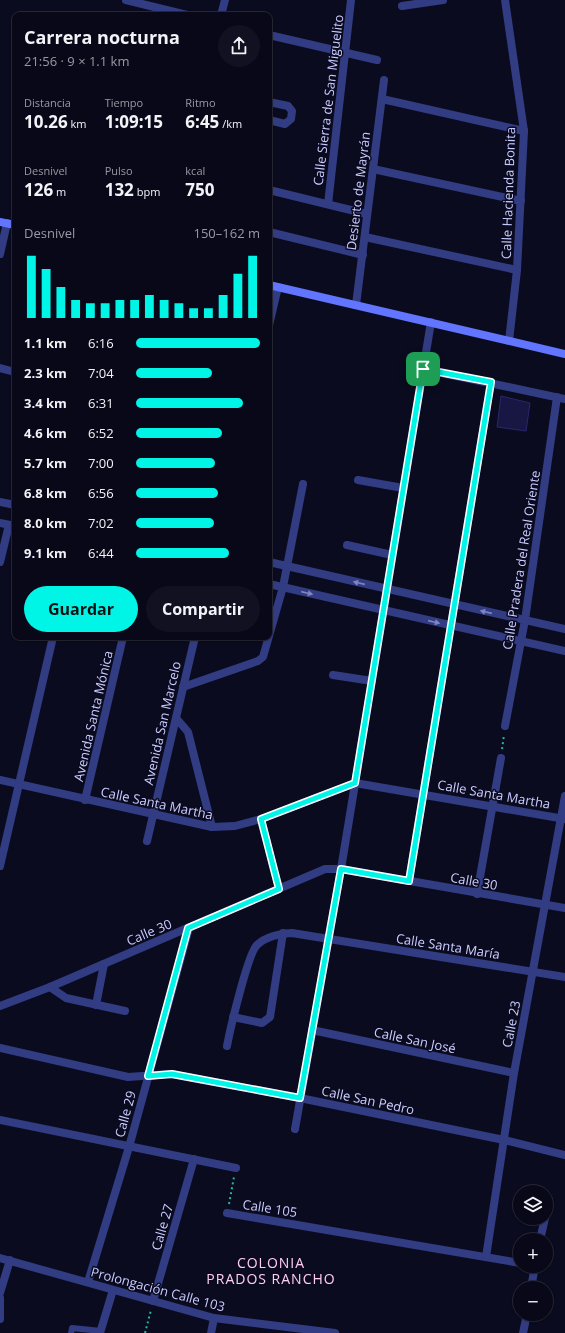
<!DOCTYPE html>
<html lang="es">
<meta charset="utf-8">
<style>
:root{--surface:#080818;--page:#111121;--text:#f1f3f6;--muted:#989aa2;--line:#292937;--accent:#00f5e7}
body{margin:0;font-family:"Open Sans",sans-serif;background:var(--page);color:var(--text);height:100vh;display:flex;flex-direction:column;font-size:15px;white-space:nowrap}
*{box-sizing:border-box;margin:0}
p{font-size:13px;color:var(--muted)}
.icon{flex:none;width:22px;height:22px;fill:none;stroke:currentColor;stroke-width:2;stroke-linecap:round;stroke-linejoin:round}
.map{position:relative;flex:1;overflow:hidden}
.panel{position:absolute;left:12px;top:12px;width:260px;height:628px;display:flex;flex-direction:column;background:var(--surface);border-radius:8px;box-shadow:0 1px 3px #0004,0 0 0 1px var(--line)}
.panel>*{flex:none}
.controls{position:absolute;left:513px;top:1185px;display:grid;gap:8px}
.controls a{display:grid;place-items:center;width:40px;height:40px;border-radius:50%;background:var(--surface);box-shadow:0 1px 3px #0004,0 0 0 1px var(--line);font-size:20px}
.pin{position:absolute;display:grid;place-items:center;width:34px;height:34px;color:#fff;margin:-17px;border-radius:8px;box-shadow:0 2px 6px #0006}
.round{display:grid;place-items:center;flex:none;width:42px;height:42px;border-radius:21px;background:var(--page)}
.overview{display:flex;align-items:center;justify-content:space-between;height:68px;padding:0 12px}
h1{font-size:18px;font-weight:700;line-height:30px}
.figures{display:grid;grid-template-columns:repeat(3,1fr);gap:6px;height:68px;padding:4px 12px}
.figures div{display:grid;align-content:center}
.figures b{font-size:17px;font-weight:700}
.figures small{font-size:11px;font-weight:400}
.figures p{font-size:11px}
.chart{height:112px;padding:8px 12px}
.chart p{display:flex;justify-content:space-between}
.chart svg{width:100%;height:72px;margin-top:4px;stroke:var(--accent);stroke-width:6}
.cta{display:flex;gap:8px;margin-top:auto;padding:8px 12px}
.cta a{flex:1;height:46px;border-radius:24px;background:var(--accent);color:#111;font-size:16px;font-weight:700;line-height:46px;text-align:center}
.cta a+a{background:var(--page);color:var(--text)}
ul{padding:0 12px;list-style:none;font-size:13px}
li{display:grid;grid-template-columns:64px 48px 1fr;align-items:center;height:30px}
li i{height:10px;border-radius:5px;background:var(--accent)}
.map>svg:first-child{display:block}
</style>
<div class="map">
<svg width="565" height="1333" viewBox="0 0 565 1333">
<rect width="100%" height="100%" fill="#0b0b20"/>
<polygon fill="#181642" stroke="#292670" points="501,396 530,403 526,431 497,427"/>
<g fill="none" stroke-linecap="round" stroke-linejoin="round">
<g stroke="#25b898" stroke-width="2" stroke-dasharray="2 3" stroke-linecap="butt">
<polyline points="502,749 504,735"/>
<polyline points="229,1204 234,1177"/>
<polyline points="145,1333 151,1310"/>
</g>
<polyline stroke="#323c82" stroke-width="6" points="71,1333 72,1328 101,1331"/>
<g stroke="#323c82" stroke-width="8">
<polyline points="126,0 187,15"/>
<polyline points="505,0 524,131 517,270 509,341"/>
<polyline points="402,6 443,0"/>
<polyline points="221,15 225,0"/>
<polyline points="269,35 377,60"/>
<polyline points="382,99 524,131"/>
<polyline points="269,102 288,106 292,111 291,119 285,124 269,120"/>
<polyline points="373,169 521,201"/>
<polyline points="269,190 367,214"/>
<polyline points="328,204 351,0"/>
<polyline points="269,232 363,255"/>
<polyline points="365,237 517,270"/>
<polyline points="0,254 7,223"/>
<polyline points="356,305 384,80"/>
<polyline points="269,325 278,287"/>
<polyline points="0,368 15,372"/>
<polyline points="423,369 565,399"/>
<polyline points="358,480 403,488"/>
<polyline points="347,545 392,555"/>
<polyline points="0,562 9,525"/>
<polyline points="333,675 372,681"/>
<polyline points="183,687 258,661 263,657 283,587 303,484"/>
<polyline points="176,718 188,732 212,827"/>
<polyline points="505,726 525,620 557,397"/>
<polyline points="0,780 212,827 235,826 261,819 355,783 565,819"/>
<polyline points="85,800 123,637"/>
<polyline points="261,819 279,889"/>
<polyline points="147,841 195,637"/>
<polyline points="0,866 53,637"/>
<polyline points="409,881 491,382"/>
<polyline points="477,894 501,758"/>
<polyline points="50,987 66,998 125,1011"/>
<polyline points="96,1005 104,964"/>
<polyline points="233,1017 262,1023 270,1017 283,933"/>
<polyline points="312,1030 514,1073"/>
<path d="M227,1046C230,1030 248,953 257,945C265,937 281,933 292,933L565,977"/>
<polyline points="0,1048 128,1077 171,1074 300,1098 504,1140 565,1155"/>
<polyline points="0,1120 236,1168"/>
<polyline points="295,1129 341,869 565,908"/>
<polyline points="227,1213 520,1263"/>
<polyline points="546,1213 549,1200"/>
<polyline points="540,1240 545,1218"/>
<polyline points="486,1257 514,1073 565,796"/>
<polyline points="0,1258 214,1318 335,1333"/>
<polyline points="88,1282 129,1147 189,928"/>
<polyline points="531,1288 535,1266"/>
<polyline points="0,1293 10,1260"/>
<polyline points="0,1298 0,1319"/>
<polyline points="153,1301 194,1159"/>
<polyline points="100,1333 113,1290"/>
<polyline points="211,1333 214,1318"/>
<polyline points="523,1333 527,1314"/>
</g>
<g stroke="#323c82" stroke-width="8">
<polyline points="0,502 15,505"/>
<polyline points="0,523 15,526"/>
<polyline points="269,562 565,629"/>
<polyline points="269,584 565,651"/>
<polyline points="0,1006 50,987 325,869 341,869 431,322"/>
</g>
<g stroke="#6175ff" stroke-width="8">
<polyline points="0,222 15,225"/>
<polyline points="269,285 565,354"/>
</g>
</g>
<defs><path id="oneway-solid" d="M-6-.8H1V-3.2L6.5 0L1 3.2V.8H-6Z"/></defs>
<g fill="#7e84c0">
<use href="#oneway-solid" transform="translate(359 583) rotate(-167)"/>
<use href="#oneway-solid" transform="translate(307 593) rotate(13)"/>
<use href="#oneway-solid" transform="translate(486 612) rotate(-167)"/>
<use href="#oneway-solid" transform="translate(434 622) rotate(13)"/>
</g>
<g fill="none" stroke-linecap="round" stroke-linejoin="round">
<g stroke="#fff" stroke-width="8">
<polygon id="route" points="423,369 491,382 409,881 341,869 300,1098 172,1074 148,1076 188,928 279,889 261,819 355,783"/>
</g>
<use href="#route" stroke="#00f5e7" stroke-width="5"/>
</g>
<g text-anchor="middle" stroke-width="3" stroke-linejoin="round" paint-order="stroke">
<g font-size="13" fill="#caccff" stroke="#0b0b20">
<text transform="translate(328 100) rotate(-83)" y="5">Calle Sierra de San Miguelito</text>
<text transform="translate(358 191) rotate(-83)" y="5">Desierto de Mayrán</text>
<text transform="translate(508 193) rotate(-88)" y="5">Calle Hacienda Bonita</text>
<text transform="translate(521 560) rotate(-81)" y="5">Calle Pradera del Real Oriente</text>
<text transform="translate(93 716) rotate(-77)" y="5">Avenida Santa Mónica</text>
<text transform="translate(162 723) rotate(-77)" y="5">Avenida San Marcelo</text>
<text transform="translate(494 794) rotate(10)" y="5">Calle Santa Martha</text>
<text transform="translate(157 803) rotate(12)" y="5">Calle Santa Martha</text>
<text transform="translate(474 881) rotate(10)" y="5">Calle 30</text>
<text transform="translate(149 932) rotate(-23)" y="5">Calle 30</text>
<text transform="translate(448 946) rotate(9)" y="5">Calle Santa María</text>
<text transform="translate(511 1024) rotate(-79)" y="5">Calle 23</text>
<text transform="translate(415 1040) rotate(12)" y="5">Calle San José</text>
<text transform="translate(368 1100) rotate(12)" y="5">Calle San Pedro</text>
<text transform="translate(125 1114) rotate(-75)" y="5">Calle 29</text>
<text transform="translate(270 1208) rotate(9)" y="5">Calle 105</text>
<text transform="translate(162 1227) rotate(-74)" y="5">Calle 27</text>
<text transform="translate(158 1289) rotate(15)" y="5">Prolongación Calle 103</text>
</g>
<g font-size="14" letter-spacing="1" fill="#ffccf4" stroke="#0b0b20">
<text x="271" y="1268">COLONIA<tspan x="271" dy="16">PRADOS RANCHO</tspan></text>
</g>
</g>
</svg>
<div class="controls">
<a><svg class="icon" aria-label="layers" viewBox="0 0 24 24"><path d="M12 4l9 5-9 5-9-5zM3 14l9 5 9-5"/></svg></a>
<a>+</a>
<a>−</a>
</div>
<div class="pin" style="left:423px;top:369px;background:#1e9e55"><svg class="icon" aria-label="arrive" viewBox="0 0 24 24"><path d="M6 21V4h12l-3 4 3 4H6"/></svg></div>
<section class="panel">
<div class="overview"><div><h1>Carrera nocturna</h1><p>21:56 · 9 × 1.1 km</p></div><a class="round"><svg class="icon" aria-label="share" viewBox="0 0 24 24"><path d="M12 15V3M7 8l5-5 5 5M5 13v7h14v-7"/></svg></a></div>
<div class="figures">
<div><p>Distancia</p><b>10.26<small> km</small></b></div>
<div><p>Tiempo</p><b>1:09:15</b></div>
<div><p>Ritmo</p><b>6:45<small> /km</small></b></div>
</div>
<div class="figures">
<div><p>Desnivel</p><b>126<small> m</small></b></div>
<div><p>Pulso</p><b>132<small> bpm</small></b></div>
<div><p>kcal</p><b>750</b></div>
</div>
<div class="chart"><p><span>Desnivel</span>150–162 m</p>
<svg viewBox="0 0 160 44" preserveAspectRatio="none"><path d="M5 44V6M15 44V14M25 44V25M35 44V33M45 44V35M55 44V35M65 44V33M75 44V33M85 44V30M95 44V33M105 44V35M115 44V38M125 44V38M135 44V30M145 44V17M155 44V6"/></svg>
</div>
<ul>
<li><b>1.1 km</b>6:16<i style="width:100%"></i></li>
<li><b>2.3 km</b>7:04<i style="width:61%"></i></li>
<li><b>3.4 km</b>6:31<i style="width:86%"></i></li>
<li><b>4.6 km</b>6:52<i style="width:69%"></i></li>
<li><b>5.7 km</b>7:00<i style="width:64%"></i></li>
<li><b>6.8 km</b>6:56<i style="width:66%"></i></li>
<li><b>8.0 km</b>7:02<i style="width:63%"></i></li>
<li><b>9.1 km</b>6:44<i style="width:75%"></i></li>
</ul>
<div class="cta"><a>Guardar</a><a>Compartir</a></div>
</section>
</div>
